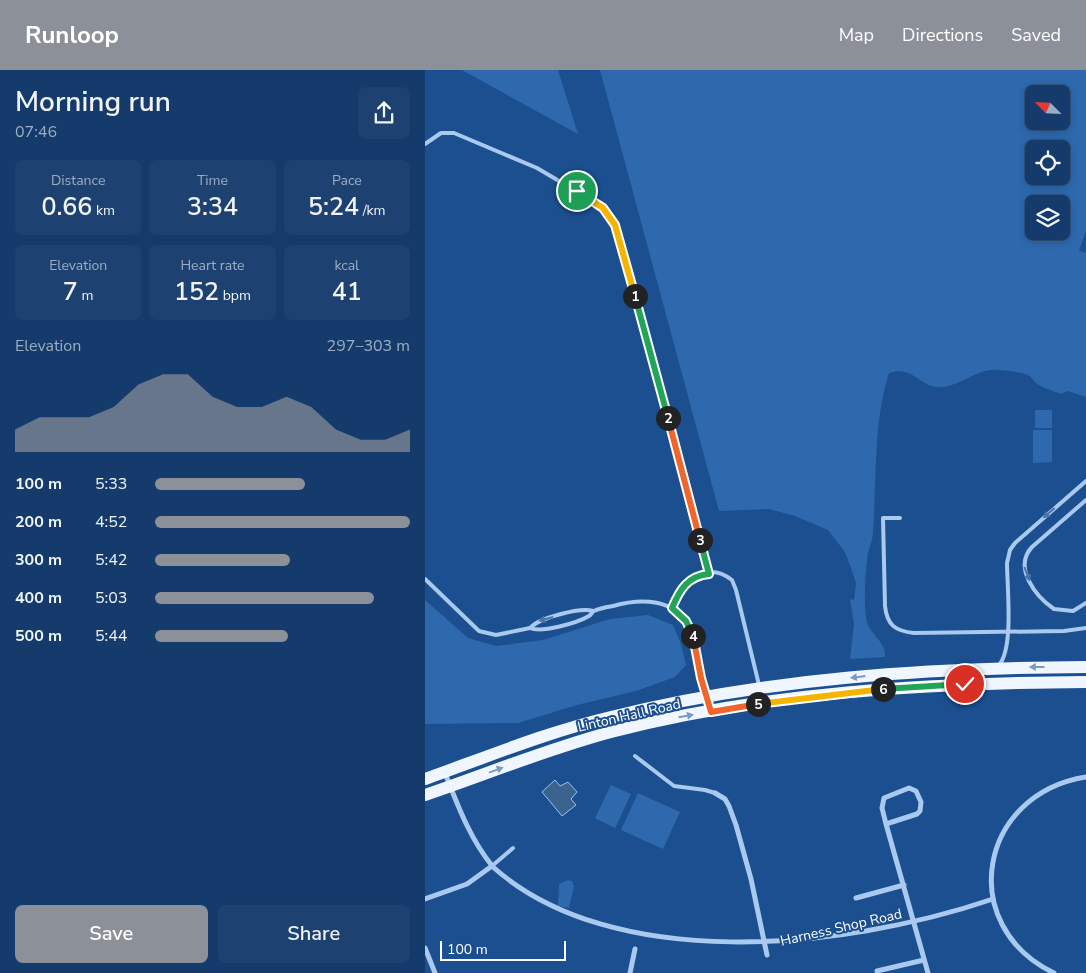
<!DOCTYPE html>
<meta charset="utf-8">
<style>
:root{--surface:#143b6b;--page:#1d4271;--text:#f1f3f6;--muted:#9dadc1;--line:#33557e;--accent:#8c9099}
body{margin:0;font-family:"Nunito Sans",sans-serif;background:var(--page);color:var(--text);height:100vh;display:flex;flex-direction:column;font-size:19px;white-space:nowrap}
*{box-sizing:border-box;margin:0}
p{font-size:16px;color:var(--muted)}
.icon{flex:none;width:28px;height:28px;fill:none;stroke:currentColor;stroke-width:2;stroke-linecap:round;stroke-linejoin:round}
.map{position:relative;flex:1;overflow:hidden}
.side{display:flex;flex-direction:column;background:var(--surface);width:425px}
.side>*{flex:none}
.needle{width:32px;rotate:294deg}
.tools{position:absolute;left:600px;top:15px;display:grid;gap:10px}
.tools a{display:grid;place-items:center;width:45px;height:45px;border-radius:8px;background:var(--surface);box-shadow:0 2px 8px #0003,0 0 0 1px var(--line);font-size:25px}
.scale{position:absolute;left:15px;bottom:12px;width:126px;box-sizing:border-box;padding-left:5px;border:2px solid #fff;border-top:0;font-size:14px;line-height:18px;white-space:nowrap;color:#fff;-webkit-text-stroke:4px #1b4f8f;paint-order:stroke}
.pin{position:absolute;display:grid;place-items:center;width:42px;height:42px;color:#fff;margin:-21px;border:2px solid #fff;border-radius:50%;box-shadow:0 1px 5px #0007}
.km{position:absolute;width:25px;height:25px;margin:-12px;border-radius:50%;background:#222;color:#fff;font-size:14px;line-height:25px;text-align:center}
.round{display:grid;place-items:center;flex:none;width:52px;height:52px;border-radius:8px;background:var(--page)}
.summary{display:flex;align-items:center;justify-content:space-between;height:85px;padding:0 15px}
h1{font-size:28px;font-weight:600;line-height:38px}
.figures{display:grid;grid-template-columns:repeat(3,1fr);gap:8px;height:85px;padding:5px 15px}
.figures div{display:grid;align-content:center;border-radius:8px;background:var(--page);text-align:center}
.figures b{font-size:25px;font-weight:600}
.figures small{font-size:14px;font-weight:400}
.figures p{font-size:14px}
.chart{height:140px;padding:10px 15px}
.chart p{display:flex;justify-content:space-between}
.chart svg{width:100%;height:90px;margin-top:5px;fill:var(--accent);opacity:.7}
.action{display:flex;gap:10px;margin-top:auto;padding:10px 15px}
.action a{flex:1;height:58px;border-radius:8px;background:var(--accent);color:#fff;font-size:20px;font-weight:600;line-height:58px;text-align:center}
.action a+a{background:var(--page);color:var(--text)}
ul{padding:0 15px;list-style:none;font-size:16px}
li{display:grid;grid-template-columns:80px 60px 1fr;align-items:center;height:38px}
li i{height:12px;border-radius:6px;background:var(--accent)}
header{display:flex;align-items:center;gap:30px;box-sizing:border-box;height:70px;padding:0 25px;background:var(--accent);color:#fff}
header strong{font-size:24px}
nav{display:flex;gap:28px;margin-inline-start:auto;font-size:18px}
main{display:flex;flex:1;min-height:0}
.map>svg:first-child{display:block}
</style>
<header>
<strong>Runloop</strong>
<nav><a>Map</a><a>Directions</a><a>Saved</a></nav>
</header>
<main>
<section class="side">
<div class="summary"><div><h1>Morning run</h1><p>07:46</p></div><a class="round"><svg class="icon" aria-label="share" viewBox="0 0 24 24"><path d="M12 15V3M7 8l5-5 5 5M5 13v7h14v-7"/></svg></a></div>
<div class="figures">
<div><p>Distance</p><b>0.66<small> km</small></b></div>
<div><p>Time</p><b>3:34</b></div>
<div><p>Pace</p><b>5:24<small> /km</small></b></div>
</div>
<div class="figures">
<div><p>Elevation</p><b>7<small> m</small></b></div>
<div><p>Heart rate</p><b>152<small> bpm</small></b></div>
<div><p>kcal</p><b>41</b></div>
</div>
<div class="chart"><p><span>Elevation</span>297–303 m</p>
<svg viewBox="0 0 160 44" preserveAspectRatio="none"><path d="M0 44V33L10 27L20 27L30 27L40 22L50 11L60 6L70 6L80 17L90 22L100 22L110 17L120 22L130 33L140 38L150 38L160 33V44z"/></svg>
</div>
<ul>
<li><b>100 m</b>5:33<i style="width:59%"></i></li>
<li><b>200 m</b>4:52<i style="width:100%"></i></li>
<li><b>300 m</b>5:42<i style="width:53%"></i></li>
<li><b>400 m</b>5:03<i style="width:86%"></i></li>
<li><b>500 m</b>5:44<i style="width:52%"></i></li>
</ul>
<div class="action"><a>Save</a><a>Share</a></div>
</section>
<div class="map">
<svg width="661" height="903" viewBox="0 0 661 903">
<rect width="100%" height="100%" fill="#1b4f8f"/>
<g fill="#2e69ad" fill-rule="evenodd">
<polygon points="37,0 133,0 153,64"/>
<path d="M175,0H661V161L654,181L661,183V327L643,321L636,324C628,321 618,318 611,313C608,311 606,306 603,305C598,302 570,299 565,300C546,303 533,317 514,317C493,316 488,295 464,303C448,354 452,408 448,461C448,469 445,476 443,483C440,503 439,528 441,548C443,564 461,570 460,587L425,589L429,554L425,529L429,530L431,513L426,498L420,482L403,460L370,446L344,439L294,441ZM609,24H636V51H609ZM609,79H636V106H609ZM609,134H636V161H609Z"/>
<rect x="610" y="340" width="17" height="18"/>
<polygon points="608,360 627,360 627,392 608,393"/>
<polygon points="0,530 43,568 71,576 118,570 185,549 223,545 248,555 256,574 261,595 250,607 211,621 152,635 93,653 0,654"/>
<polygon points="186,715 206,724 190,758 170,748"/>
<polygon points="213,723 255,742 238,779 196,760"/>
<polygon points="143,810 147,811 149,816 144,838 133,836 134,814"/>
</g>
<polygon fill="#3c6290" stroke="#9cc4f0" points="130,710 135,716 143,712 152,722 146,729 151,735 137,746 117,722"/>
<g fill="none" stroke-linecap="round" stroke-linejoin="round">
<g stroke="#a9c9ee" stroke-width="4">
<polyline points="0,74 16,63 29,63 112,98 173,134 184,145 194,166 284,504"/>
<path d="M661,430L607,477C588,497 610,526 629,539L648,541L661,533"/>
<path d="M475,448H458L460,536C462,555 470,561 489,563L639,561L661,558"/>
<polyline points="0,509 54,561 71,565 105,558"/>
<path d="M247,538C258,514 279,489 307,510L311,520L334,615"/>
<path d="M168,541C155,537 114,548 105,558C117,563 152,553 164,546C166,545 167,542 169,541C175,538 182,537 188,536C216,528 250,528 266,558C276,577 275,604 281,625"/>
<path d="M574,595C589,578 582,516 582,493L585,480L590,473L661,411"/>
<polyline points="210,686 249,716 280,720 290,723"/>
<polyline points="67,796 88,778"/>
</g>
<g stroke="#a9c9ee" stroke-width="5">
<path d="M20,703C33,736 45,769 68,797C187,903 418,880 568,829"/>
<polyline points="290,723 300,729 304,736 311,755 326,809 342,885"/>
<polyline points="461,754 457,738 459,728 484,718 491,721 496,732 495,741 492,744 461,754 503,903"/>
<polyline points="431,828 479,815"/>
<polyline points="0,829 42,814 67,796"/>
<polyline points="0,878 10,903"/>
<polyline points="452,901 499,890"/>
<polyline points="205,903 210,879"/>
<path d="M629,903C530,855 554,724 661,707"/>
</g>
<g stroke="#f0f6ff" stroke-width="12">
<path d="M0,709C62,687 122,662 186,647C341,608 502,598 661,597"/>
<path d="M0,725C62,704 122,679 186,662C339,622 504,613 661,612"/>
</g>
</g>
<defs><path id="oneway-solid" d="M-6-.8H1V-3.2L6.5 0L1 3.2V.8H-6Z" transform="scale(1.25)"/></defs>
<g fill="#4674ac">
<use href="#oneway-solid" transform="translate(624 443) rotate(139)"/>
<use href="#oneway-solid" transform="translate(602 504) rotate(69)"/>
<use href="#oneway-solid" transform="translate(121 549) rotate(165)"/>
</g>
<g fill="#7b9ac1">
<use href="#oneway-solid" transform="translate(612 597) rotate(180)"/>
<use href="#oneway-solid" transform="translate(433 607) rotate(173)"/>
<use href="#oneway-solid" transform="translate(261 646) rotate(-10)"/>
<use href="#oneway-solid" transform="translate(71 700) rotate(-20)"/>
</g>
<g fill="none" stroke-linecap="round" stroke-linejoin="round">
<g stroke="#fff" stroke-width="10">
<polyline id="split-1" points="152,121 178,138 190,155 210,226"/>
</g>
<g stroke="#fff" stroke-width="10">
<polyline id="split-2" points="210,226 243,348"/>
</g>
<g stroke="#fff" stroke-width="10">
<polyline id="split-3" points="243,348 275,470"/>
</g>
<g stroke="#fff" stroke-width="10">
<path id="split-4" d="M268,566L261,551L247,538C255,519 263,506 284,504L275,470"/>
</g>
<g stroke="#fff" stroke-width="10">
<polyline id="split-5" points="268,566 276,608 286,642 333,634"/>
</g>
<g stroke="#fff" stroke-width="10">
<polyline id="split-6" points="333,634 458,619"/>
</g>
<g stroke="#fff" stroke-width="10">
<polyline id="split-7" points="458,619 540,614"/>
</g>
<use href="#split-1" stroke="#f5b400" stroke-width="6"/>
<use href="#split-2" stroke="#22a559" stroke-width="6"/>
<use href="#split-3" stroke="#f0652b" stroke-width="6"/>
<use href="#split-4" stroke="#22a559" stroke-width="6"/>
<use href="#split-5" stroke="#f0652b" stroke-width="6"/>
<use href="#split-6" stroke="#f5b400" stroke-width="6"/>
<use href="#split-7" stroke="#22a559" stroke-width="6"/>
</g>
<g text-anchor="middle" stroke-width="4" stroke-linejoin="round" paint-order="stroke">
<g font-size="14" fill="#fff" stroke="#1b4f8f">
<text transform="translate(204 645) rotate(-13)" y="5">Linton Hall Road</text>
<text transform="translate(416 857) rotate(-13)" y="5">Harness Shop Road</text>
</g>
</g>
</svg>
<div class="tools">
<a><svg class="needle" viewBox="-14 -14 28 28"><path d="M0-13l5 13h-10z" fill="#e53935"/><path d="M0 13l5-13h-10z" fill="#9dadc1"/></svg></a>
<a><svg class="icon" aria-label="locate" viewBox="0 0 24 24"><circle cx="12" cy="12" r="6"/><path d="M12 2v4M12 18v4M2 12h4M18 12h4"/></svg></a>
<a><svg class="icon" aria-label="layers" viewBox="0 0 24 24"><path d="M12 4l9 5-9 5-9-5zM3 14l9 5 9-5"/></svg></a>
</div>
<div class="scale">100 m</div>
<div class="pin" style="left:152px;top:121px;background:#1e9e55"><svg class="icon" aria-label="arrive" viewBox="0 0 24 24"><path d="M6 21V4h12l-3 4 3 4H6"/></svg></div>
<div class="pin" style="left:540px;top:614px;background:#d93025"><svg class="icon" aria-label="check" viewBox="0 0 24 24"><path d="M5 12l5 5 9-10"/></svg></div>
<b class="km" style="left:210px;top:226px">1</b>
<b class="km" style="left:243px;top:348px">2</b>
<b class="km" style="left:275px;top:470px">3</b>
<b class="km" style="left:268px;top:566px">4</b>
<b class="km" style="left:333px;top:634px">5</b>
<b class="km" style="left:458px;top:619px">6</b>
</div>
</main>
